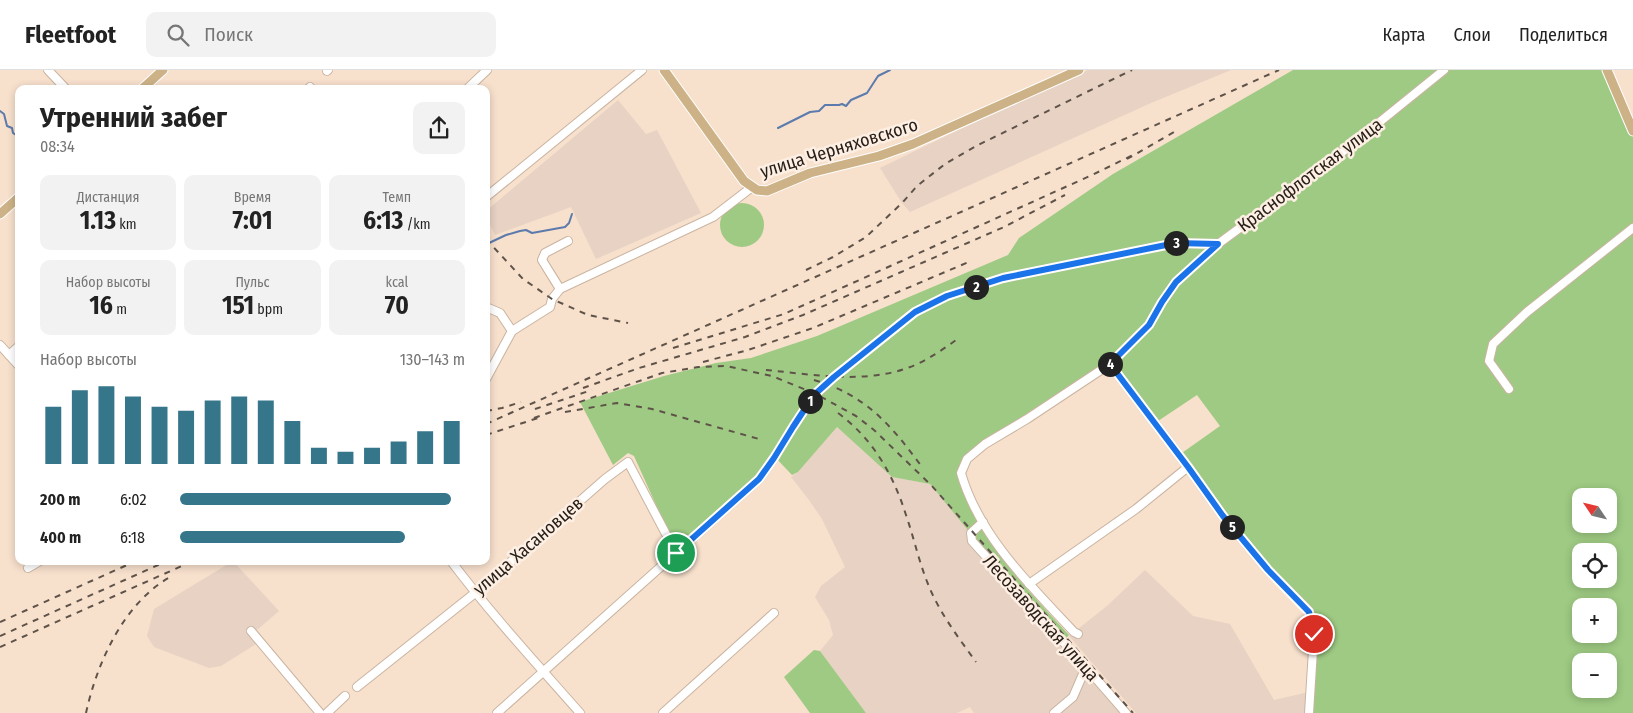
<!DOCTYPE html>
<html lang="ru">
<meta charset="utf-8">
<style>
:root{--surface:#fff;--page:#f2f2f2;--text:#222;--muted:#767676;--line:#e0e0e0;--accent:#36768a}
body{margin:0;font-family:"Fira Sans Condensed",sans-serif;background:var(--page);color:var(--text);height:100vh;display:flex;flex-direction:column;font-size:19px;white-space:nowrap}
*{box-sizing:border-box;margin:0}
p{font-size:16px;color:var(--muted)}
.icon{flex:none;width:28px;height:28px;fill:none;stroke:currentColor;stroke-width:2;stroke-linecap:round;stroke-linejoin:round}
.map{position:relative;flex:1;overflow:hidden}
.side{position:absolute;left:15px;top:15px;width:475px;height:480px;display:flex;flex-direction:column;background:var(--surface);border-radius:10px;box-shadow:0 2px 8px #0003}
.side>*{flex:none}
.needle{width:32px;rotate:305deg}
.controls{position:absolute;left:1572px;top:418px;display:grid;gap:10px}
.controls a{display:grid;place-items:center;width:45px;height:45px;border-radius:10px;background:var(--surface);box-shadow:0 2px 8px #0003;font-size:25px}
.pin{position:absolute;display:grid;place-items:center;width:42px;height:42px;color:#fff;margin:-21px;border:2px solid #fff;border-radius:50%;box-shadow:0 1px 5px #0007}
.km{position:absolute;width:25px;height:25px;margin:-12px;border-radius:50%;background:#222;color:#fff;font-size:14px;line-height:25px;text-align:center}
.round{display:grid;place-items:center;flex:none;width:52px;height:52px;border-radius:10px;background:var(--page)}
.head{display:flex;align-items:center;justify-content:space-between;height:85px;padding:0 25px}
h1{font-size:28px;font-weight:700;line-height:38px}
.metrics{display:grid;grid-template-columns:repeat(3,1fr);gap:8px;height:85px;padding:5px 25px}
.metrics div{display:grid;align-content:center;border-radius:10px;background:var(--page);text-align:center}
.metrics b{font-size:25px;font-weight:700}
.metrics small{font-size:14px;font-weight:400}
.metrics p{font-size:14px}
.chart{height:140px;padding:10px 25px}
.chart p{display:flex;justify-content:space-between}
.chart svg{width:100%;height:90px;margin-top:5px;stroke:var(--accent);stroke-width:6}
ul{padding:0 25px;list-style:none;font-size:16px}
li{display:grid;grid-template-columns:80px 60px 1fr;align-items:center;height:38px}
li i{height:12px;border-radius:6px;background:var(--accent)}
header{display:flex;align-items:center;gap:30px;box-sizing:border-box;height:70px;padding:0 25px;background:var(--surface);border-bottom:1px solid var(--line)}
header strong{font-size:24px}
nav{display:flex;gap:28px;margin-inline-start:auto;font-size:18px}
.search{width:350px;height:45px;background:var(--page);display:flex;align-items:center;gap:12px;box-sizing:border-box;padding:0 18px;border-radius:10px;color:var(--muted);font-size:19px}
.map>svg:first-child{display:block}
</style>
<header>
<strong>Fleetfoot</strong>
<div class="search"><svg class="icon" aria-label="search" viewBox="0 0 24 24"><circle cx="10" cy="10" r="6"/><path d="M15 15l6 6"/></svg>Поиск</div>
<nav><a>Карта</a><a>Слои</a><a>Поделиться</a></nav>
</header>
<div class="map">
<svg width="1633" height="643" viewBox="0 0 1633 643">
<rect width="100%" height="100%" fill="#f7e0cc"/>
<g fill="#e7d2c4">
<polygon points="1088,0 1231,0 1151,33 910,142 902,133 880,98 1057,12"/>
<polygon points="618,30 646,64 657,60 701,143 596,189 571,137 495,165 486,147 486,141"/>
<polygon points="837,357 892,407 930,414 1126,643 974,643 970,637 957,643 866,643 820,581 833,565 829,550 815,527 821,516 845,497 822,449 809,430 791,407 798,402"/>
<polygon points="233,491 279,541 257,560 264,569 221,596 209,598 154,577 147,566 154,539"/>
<polygon points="1145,500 1193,546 1230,554 1274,630 1309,622 1309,643 1136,643 1069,566 1107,536"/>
</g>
<g fill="#9eca83" fill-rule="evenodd">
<path d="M1293,0H1607L1633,61V643H1309L1314,564L1309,541L1268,500L1179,385L1220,356L1197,325L1155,353L1110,294L1027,349L981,372L963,388L957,402C976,468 1024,516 1069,565L1063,571L1013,515L930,414L892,407L837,357L798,402L792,405L773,385L757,405L675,477L634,386L628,383L613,395L580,332L664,306L716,293L751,288L817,266L1008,185L1019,168L1113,104ZM1581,426H1609V454H1581ZM1581,481H1609V509H1581ZM1581,536H1609V564H1581ZM1581,591H1609V619H1581Z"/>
<circle cx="742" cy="155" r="22"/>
<polygon points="814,580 820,581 866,643 810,643 784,607"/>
</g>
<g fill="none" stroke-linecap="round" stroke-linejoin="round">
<g stroke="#5c7bad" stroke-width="2">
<polyline points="0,41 4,44 7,56 12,58 13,63 19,67"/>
<polyline points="778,58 810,42 819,41 825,35 839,35 842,34 846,36 851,30 867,23 878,6 890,0"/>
<polyline points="486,178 489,173 506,165 520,161 526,160 532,163 565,157 569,153 572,144"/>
</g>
<g stroke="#cab4a1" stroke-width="10">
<g id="minor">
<polyline points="48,0 66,19"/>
<polyline points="327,1 328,0"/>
<polyline points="308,19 310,17"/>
<polyline points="467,19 487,0"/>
<polyline points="486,127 642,0"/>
<polyline points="560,219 713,147 752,117"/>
<polyline points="486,237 500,243 512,261"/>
<polyline points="0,275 19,296"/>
<polyline points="9,285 19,276"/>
<polyline points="1110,294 1188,397 1223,446 1268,500 1309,541 1314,564 1309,643"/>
<polyline points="486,309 512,261 550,237 552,229 560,219 542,190 545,183 568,171"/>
<polyline points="1509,319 1489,291 1493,274 1527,242 1633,158"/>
<polyline points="983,452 971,463 972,471 1086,597 1126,643"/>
<path d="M451,491C491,544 536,593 580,643"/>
<polyline points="28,498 40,491"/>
<polyline points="1029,514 1136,439 1188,397"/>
<polyline points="251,561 320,643"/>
<path d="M1078,564L1074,562C1030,515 979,466 961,403L967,389L985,374L1027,349L1110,294L1149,255L1162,232L1176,212L1218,174"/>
<polyline points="357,617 475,523 605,409 628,392 676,483"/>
<polyline points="327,643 345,626"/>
<polyline points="497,643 759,409 774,388 793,357 815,325 834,307 915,242 947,226 1003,208 1176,173 1218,174 1340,84 1444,0"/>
<polyline points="663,643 774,543"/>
<polyline points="1054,643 1073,627 1086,597"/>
</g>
</g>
<g stroke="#fff" stroke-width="11">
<g id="major">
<polyline points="664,0 744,111 757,120 767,121 810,103 879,86 913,74 1079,0"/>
<polyline points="1607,0 1633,61"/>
<polyline points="142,19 163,0"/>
<polyline points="0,144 19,127"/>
</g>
</g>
<use href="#minor" stroke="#fff" stroke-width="8"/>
<use href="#major" stroke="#cdb287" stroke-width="9"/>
<g stroke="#5f5349" stroke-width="2" stroke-dasharray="6 6" stroke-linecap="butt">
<polyline points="1127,89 1174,62"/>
<polyline points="486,169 523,209 552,229 588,245 628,253"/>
<polyline points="806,200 833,187 866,167 902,133 917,116 945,94 978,75 1132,0"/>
<polyline points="673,278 784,244 1092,105 1133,85"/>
<polyline points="703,292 748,280 813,258 971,191"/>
<path d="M766,300C819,305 878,317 927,289C938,283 949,275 959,268"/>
<path d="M814,310C866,325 891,355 922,397"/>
<polyline points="583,318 639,298 745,267 803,245 1004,157 1065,125"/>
<polyline points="535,339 592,320"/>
<polyline points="486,341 502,338 521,332"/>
<polyline points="565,342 617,333 652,339 759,369"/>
<path d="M838,343C873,369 893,404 906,445C914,468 919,492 928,514C939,542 958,567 976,592"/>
<polyline points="534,348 662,303 698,297 726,296 772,306 816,324 856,346 874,360 932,416 1133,643"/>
<polyline points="486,354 1279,0"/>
<polyline points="486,365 541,347"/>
<polyline points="0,552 136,491"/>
<polyline points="0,566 167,491"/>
<polyline points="0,577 193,491"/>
<path d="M86,643C97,593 123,534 170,507"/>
</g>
</g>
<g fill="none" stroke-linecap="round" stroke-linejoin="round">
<g stroke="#fff" stroke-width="10">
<polyline id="route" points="676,483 759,409 774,388 793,357 814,325 834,307 915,242 947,226 1003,208 1176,173 1218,174 1176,212 1162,232 1149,255 1110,294 1188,397 1223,446 1268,500 1309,542 1314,564"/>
</g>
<use href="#route" stroke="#1a73e8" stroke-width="6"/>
</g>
<g text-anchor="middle" stroke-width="5" stroke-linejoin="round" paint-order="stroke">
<g font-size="18" fill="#282019" stroke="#fdefe3">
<text transform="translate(839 78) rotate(-17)" y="6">улица Черняховского</text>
<text transform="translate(1310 105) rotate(-37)" y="6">Краснофлотская улица</text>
<text transform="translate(528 476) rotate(-41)" y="6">улица Хасановцев</text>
<text transform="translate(1041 548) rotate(48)" y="6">Лесозаводская улица</text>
</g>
</g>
</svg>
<div class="controls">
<a><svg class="needle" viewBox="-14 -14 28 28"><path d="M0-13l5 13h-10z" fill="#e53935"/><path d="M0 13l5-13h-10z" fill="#767676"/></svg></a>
<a><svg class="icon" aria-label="locate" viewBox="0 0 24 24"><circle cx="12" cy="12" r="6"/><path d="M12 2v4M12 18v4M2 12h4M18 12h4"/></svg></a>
<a>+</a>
<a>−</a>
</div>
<div class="pin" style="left:676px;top:483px;background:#1e9e55"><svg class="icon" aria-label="arrive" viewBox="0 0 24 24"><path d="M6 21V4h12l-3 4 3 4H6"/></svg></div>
<div class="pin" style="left:1314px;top:564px;background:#d93025"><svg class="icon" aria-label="check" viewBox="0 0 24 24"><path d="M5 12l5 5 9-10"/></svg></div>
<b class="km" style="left:810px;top:331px">1</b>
<b class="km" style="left:976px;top:217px">2</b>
<b class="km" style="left:1176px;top:173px">3</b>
<b class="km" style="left:1110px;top:294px">4</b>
<b class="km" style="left:1232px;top:457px">5</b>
<section class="side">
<div class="head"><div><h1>Утренний забег</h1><p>08:34</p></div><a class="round"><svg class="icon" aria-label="share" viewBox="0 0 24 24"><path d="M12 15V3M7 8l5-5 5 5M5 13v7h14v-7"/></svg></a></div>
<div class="metrics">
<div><p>Дистанция</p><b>1.13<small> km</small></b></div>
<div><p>Время</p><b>7:01</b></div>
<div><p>Темп</p><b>6:13<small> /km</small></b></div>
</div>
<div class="metrics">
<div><p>Набор высоты</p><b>16<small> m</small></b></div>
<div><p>Пульс</p><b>151<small> bpm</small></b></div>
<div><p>kcal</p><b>70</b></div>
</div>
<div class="chart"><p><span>Набор высоты</span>130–143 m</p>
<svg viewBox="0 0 160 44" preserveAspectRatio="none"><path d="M5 44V16M15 44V8M25 44V6M35 44V11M45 44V16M55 44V18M65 44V13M75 44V11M85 44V13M95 44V23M105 44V36M115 44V38M125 44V36M135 44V33M145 44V28M155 44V23"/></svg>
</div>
<ul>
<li><b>200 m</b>6:02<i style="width:95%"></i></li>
<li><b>400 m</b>6:18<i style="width:79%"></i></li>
</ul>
</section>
</div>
